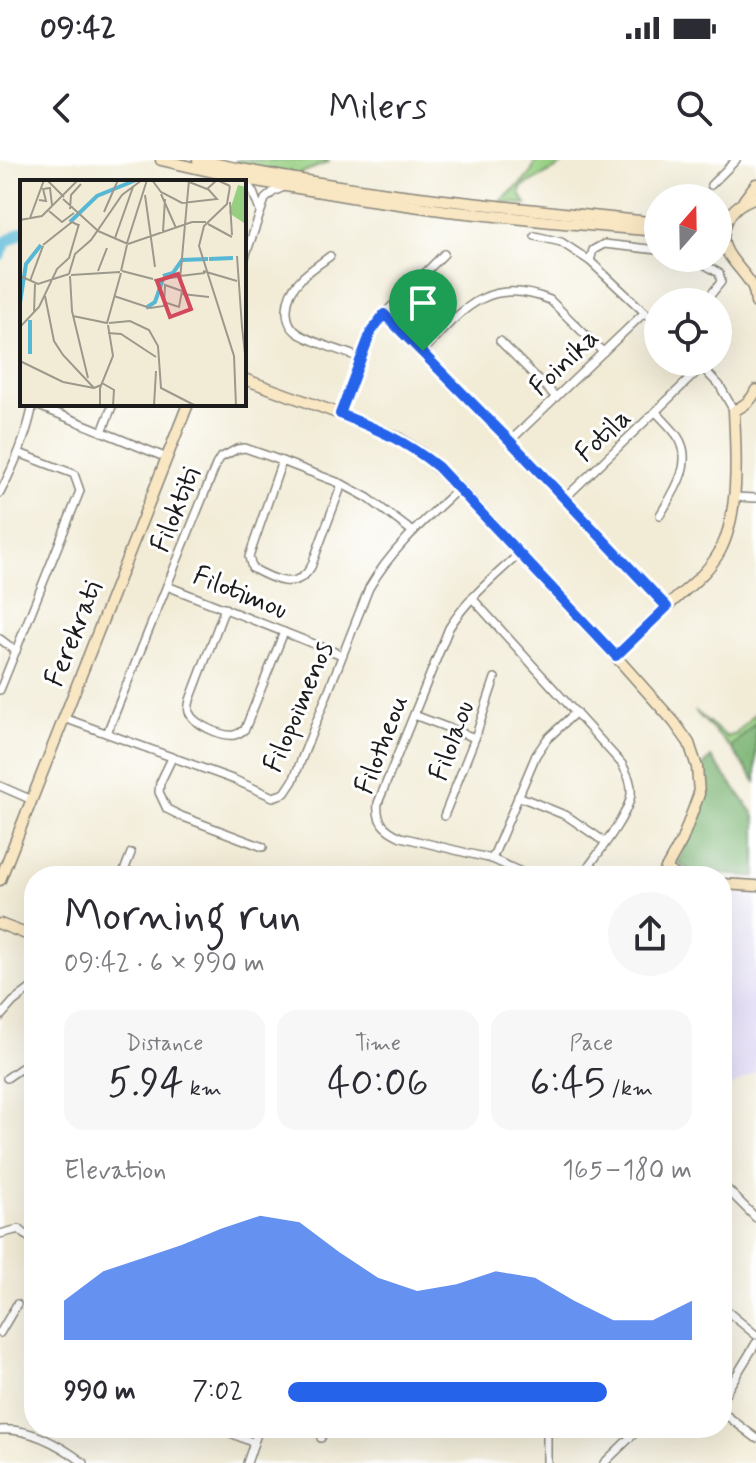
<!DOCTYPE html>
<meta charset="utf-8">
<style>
:root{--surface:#fff;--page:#f7f7f7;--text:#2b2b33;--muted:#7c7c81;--accent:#2563eb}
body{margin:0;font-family:Mynerve,sans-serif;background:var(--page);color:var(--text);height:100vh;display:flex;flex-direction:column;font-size:30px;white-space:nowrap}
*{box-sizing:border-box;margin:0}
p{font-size:26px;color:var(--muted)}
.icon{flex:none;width:44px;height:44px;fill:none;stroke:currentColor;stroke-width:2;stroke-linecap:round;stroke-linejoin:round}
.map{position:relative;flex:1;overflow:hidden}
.sheet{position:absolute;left:24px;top:706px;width:708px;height:572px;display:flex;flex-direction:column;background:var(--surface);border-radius:32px;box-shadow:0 8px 32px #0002}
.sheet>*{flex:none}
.needle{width:52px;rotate:20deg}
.fabs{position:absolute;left:644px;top:24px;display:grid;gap:16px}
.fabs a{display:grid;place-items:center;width:88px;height:88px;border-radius:50%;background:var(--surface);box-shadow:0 8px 32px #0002;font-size:40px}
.pin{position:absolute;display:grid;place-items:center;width:68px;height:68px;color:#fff;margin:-82px -34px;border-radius:50% 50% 50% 0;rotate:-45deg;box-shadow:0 0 8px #0007}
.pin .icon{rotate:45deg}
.round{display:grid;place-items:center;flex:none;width:84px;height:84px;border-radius:42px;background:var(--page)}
.summary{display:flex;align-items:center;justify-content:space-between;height:136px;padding:0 40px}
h1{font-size:44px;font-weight:600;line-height:60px}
.stats{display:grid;grid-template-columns:repeat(3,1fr);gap:12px;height:136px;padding:8px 40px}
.stats div{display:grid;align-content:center;border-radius:20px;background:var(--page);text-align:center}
.stats b{font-size:40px;font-weight:600}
.stats small{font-size:22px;font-weight:400}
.stats p{font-size:22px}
.chart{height:224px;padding:16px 40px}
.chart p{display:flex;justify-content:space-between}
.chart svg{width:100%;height:144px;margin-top:8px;fill:var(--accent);opacity:.7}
ul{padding:0 40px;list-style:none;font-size:26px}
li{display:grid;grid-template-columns:128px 96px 1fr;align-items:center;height:60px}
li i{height:20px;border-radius:10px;background:var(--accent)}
.status{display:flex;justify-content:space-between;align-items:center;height:56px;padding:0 40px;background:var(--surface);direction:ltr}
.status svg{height:22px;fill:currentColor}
header{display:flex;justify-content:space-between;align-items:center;height:104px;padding:0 40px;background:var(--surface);font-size:36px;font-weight:600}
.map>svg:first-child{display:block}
</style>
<div class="status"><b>09:42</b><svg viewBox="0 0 49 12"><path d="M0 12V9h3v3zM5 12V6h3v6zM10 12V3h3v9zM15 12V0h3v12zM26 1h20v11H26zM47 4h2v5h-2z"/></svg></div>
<header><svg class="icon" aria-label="back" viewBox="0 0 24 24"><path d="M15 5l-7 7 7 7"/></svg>Milers<svg class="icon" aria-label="search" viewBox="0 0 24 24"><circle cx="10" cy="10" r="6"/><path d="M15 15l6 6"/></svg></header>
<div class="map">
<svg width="756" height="1303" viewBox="0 0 756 1303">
<rect width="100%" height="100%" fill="#fff"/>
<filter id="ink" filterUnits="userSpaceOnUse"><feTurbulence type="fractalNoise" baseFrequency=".0125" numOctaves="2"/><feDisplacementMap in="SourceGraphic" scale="16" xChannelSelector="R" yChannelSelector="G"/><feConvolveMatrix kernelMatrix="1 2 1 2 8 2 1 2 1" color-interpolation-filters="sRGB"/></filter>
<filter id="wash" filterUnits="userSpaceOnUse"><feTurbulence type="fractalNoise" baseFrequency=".006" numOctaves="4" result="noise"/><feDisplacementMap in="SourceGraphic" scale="32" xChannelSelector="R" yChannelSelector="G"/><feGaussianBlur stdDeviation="1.8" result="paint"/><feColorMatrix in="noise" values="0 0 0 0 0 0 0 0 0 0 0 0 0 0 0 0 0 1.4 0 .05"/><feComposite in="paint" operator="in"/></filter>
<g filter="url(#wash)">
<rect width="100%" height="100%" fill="#f2ecd7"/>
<polygon fill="#ddd5f6" points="722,735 756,735 756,912 722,931"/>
<g fill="#96cf82" stroke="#59764f" stroke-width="2">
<polygon points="237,0 328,0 329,2 301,13 300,16 236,3"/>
<polygon points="536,0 568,0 556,9 521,27 520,34 526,44 500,42 530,15"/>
<polygon points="695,551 727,577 736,574 756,552 756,562 731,588"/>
</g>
<g fill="#78b270" stroke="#4a6746" stroke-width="2">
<polygon points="756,562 756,622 731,588"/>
<polygon points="711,597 754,654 756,663 756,717 690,711 678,703 705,642 702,607"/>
</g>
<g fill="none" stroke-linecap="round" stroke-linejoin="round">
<polyline stroke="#57b8d6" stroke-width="12" points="0,95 6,82 22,72"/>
</g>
</g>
<g filter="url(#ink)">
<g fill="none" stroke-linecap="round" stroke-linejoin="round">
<g stroke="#87847a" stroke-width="10">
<g id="street">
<polyline points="244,19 253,32 260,51"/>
<polyline points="711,25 736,0"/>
<polyline points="535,76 561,82 590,101 658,165"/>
<path d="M330,96C320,104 308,111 300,120C285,135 280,164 301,175C319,185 341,190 360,198"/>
<polyline points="689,98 700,102 719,113 721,122 705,142"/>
<polyline points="244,100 265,39 273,32 286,26"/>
<polyline points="590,101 593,90 604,84 658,90"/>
<polyline points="384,154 510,281 667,447"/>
<polyline points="500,181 556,237"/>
<path d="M423,191C462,150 488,115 550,140L603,192"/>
<polyline points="697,202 720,226 734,251"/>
<polyline points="34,244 167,298"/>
<path d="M656,252C663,260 672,268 678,277C695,303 673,333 660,355"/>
<polyline points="340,254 371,172 384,154 444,94"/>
<polyline points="102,272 113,244"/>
<polyline points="510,281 645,152"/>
<path d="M282,301L249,397L252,408C272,419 296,432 311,407L342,324"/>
<path d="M0,333C15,304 27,276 33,244"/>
<polyline points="733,337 756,338"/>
<polyline points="565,338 702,207"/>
<path d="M519,394C494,417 467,439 449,468L378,643C376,662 385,670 401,677L492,699L530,716"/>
<polyline points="167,426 342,495"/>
<path d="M472,438L622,604C627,614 632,622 631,634C629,655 595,697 582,716"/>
<path d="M225,448L190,540C189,544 188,549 189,552C193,564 222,577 234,575C239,574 241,572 245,569L284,472"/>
<polyline points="0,479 16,491"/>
<polyline points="0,530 80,331 74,314 19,293"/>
<polyline points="414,555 475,578"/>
<path d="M64,558L235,620L273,637L285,633L293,621L369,428C392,388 426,359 459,328"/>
<polyline points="107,573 216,305 220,298 237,289 245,288 271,297 342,324 368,338 413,372"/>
<polyline points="172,598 160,623 159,632 167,649 181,656 263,687"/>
<polyline points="0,626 32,640"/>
<polyline points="518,636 567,656 605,682"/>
<polyline points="444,656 475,578 495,518"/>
<polyline points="492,699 536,595 547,579 576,552"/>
<polyline points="122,716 131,693"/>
<polyline points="0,857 13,842 34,826"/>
<polyline points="7,918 34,899"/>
<polyline points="722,1024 756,1058"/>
<polyline points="0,1074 19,1069 34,1082"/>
<polyline points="722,1147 756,1175"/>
<polyline points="0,1173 17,1144"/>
<polyline points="722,1239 756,1183"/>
<polyline points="722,1252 756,1278"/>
<polyline points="219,1268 254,1283"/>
<path d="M0,1270C31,1268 60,1285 84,1303"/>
<polyline points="321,1278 325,1268"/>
<polyline points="247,1303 259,1268"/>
<polyline points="547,1303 547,1268"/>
<polyline points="604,1303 640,1268"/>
</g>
</g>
<g stroke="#87847a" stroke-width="13">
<g id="secondary">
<polyline points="161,0 244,19 357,38 448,51 552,62 658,71"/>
<path d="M198,0C349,34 504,46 658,63"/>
<path d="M756,37C743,42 733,47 727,61C714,91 738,102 751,124C755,129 755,136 756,143"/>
<polyline points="744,40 756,24"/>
<polyline points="244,219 340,254 398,278 421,293 459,328 618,499 674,562 689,583 697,607 699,634 682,680 662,716"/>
<path d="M616,496C633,479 651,461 669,445C687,428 708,413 720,391C740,353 736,293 734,251C744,245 751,242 756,230"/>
<polyline points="666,709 677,716"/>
<polyline points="0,720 188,244"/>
<polyline points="722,724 756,726"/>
<polyline points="0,764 34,777"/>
</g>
</g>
<use href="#street" stroke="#fff" stroke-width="7"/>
<use href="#secondary" stroke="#f9e7c3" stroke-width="10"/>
</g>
</g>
<g fill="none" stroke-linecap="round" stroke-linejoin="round" filter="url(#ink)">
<g stroke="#fff" stroke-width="16">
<path id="route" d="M384,154L510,281L667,447L616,496L438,307C406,281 377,269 340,254L371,172Z"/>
</g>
<use href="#route" stroke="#2563eb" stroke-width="10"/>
</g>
<g text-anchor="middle" stroke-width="6" stroke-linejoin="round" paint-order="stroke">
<g font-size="28" fill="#1c1c1c" stroke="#fff">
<text transform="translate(563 201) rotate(-44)" y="10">Foinika</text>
<text transform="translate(602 274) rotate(-43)" y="10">Fotila</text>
<text transform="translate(174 349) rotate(-68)" y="10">Filoktiti</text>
<text transform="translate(241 431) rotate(22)" y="10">Filotimou</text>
<text transform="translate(72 473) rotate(-68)" y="10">Ferekrati</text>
<text transform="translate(297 546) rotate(-67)" y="10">Filopoimenos</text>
<text transform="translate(450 580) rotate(-70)" y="10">Filolaou</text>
<text transform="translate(380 584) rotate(-69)" y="10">Filotheou</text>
</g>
</g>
<g transform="translate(20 20)">
<rect width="226" height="226" fill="#f2ecd7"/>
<path d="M218,5L226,7V58L224,43L209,33Z" fill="#96cf82"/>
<path fill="none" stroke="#57b8d6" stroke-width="4" d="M50,42L77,16L116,0M189,79L213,78M143,96L153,93L162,80L188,79M0,123L6,84L21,65M126,128L135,122L143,99M10,174V140"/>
<path fill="none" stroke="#9c998c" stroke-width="2" d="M27,0L44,17M132,0L141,12L162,23L197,19L188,9M164,0L187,9L197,0L210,6M210,6L207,24L184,46L179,66L214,176L216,226M141,14L156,48M125,15L135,87M43,19L77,50M19,20L26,21L23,9L30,8L32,25M210,22L212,55M50,29L51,15L61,4M29,31L42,42L54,33M84,32L98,0M10,38L24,0M0,40L22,36L58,0M188,44L212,57M78,51L108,64M143,52L145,19M95,58L113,7M107,63L127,0M108,64L172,42H186M23,65L52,42L58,45M217,76L222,147M49,78L59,44M78,91L87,68M101,91L107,65M102,91L133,99M183,91L217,101M49,94L55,74L71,60L102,15L122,0M51,95L100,92M0,96L18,104L49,94M50,96L52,131L68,198M160,96L185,93M134,100L158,97M160,100L169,0M10,101L23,66M162,114L189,117M25,116L34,161L43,175L74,208L81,205M94,116L130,128L144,126L145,105L162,111L159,127L144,122M14,133L15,104M53,136L87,143L101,93M89,143L110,141L129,150L138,166L141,208L176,226M0,147L19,127L37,89L50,77M222,147L226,183M88,153L101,154L136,177M0,181L43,202L74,208M82,203L94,210L93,226M80,226V208L93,176L88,145M134,226L136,191"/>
<path fill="#d1495b" fill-opacity="0.15" stroke="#d1495b" stroke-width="4" d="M158,94L171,129L150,137L137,101Z"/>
<rect width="226" height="226" fill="none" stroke="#1c1c1c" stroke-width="4"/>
</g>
</svg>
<div class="fabs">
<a><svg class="needle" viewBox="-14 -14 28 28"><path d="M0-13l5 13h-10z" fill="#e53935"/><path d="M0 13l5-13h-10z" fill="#7c7c81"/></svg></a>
<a><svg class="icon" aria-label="locate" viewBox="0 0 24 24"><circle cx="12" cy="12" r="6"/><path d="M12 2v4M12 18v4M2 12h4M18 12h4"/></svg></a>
</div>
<div class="pin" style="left:423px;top:191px;background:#1e9e55"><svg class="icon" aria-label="arrive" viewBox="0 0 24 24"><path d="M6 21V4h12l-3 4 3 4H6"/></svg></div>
<section class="sheet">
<div class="summary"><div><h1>Morning run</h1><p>09:42 · 6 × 990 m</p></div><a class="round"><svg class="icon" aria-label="share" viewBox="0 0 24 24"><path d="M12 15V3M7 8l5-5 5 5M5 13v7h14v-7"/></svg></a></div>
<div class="stats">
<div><p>Distance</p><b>5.94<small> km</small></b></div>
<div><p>Time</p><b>40:06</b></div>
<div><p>Pace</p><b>6:45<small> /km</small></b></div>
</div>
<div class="chart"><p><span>Elevation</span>165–180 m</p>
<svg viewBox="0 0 160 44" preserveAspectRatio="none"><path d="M0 44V32L10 23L20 19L30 15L40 10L50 6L60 8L70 17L80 25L90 29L100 27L110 23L120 25L130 32L140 38L150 38L160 32V44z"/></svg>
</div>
<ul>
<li><b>990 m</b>7:02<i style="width:79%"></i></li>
</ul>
</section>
</div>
